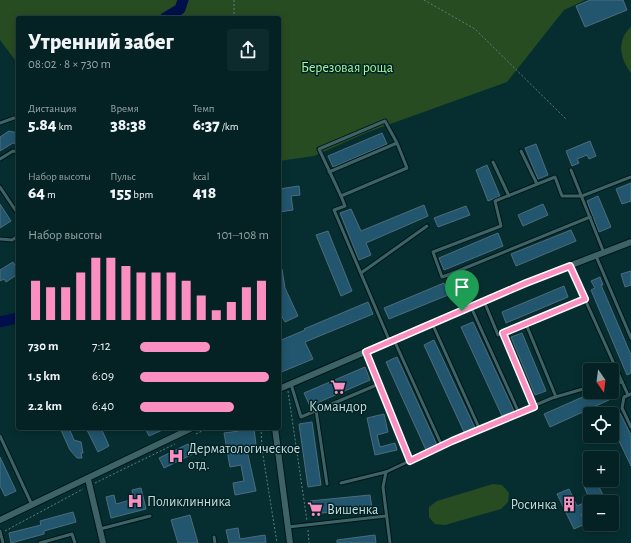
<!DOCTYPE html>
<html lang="ru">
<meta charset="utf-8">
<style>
:root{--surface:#042224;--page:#0d2a2c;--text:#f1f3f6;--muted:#97a4a6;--line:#253f41;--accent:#fc8fc2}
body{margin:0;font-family:"Alegreya Sans",sans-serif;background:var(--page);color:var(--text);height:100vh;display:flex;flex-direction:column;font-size:15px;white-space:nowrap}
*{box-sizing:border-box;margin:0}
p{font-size:13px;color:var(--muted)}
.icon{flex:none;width:22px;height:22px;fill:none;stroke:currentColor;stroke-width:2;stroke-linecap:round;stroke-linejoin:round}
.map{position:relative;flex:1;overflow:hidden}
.details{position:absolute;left:16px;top:16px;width:265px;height:414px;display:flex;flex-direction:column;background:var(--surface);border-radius:4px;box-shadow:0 2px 10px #0003,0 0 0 1px var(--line)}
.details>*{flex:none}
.needle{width:26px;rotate:166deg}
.controls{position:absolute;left:583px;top:363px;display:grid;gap:8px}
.controls a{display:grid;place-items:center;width:36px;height:36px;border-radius:4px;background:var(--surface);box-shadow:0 2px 10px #0003,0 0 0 1px var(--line);font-size:20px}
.pin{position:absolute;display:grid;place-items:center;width:34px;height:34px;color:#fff;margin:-41px -17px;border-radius:50% 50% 50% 0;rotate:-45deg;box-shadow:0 0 4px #0007}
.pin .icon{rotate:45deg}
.round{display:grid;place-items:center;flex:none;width:42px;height:42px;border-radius:4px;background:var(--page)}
.overview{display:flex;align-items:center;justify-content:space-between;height:68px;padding:0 12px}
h1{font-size:22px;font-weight:800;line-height:30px}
.figures{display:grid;grid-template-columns:repeat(3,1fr);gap:6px;height:68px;padding:4px 12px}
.figures div{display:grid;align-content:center}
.figures b{font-size:17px;font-weight:800}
.figures small{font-size:11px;font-weight:400}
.figures p{font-size:11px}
.chart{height:112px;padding:8px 12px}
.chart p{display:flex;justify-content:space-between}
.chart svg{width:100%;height:72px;margin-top:4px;stroke:var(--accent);stroke-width:6}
ul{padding:0 12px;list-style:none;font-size:13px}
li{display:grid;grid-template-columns:64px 48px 1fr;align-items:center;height:30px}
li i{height:10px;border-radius:5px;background:var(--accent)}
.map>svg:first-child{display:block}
</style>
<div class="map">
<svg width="631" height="543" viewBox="0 0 631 543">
<rect width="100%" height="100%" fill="#062e30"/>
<g fill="#284c22">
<polygon points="0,0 585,0 564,10 507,82 368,132 314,156 279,161 279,18 18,18 18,64 0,40"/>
<path d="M631,27V73C620,59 616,40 631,27Z"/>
<polygon points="493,484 502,485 509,493 508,502 501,509 445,525 435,524 429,517 429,507 437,501"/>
</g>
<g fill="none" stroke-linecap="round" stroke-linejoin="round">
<g stroke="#000f4b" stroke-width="11">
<polyline points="165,18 180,9 183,0"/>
<polyline points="0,322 18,318"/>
</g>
</g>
<g fill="#21566e" stroke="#4e6c7c">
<polygon points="590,0 623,0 627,10 585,27 576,6"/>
<polygon points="9,131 18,133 18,144 13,143 0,151 0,137"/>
<polygon points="382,133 387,144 333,167 328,156"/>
<polygon points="590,141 596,156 589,159 587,155 577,159 579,163 572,166 566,151"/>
<polygon points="536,144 548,175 538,179 525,148"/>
<polygon points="487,165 500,196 488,201 476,170"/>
<polygon points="631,183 631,201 622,204 616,189"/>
<polygon points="299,186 300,195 291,196 293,210 279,212 279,189"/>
<polygon points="598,196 611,227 599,232 587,201"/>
<polygon points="0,204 11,221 0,228"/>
<polygon points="543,204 548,215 523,226 518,215"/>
<polygon points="424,205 428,216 366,243 371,255 359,260 340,213 351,209 361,231"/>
<polygon points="466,206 470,215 438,227 434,218"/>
<polygon points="571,230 576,241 516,266 511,254"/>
<polygon points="328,231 352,291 341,296 316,235"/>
<polygon points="498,233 503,246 444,270 439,258"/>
<polygon points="13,262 18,270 18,274 6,282 4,279 0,281 0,270"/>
<polygon points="279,269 282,269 285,288 298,316 285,322 279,311"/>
<polygon points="631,271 631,285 625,287 621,274"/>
<polygon points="600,277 603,285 601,285 631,355 631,373 627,375 591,290 595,288 591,281"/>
<polygon points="444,283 448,295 389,319 384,308"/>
<polygon points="564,286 568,297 506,323 502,312"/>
<polygon points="368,302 373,314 305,342 313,359 279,373 279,358 282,357 279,350 279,341 305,330 304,329"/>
<polygon points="473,322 514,411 502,416 461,327"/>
<polygon points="522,333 546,391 535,395 511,337"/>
<polygon points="434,340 475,428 464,432 424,345"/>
<polygon points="397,357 437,445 426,450 386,362"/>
<polygon points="365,367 370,380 310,406 304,393"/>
<polygon points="594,392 605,392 609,400 550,427 544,414"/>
<polygon points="620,413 631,435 631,466 612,426 612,417"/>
<polygon points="384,414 388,432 377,435 380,447 395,443 397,450 375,455 367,418"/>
<polygon points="312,422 321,485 308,487 299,424"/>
<polygon points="60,428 69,428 74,440 81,442 83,453 81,453 82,458 77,458 70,450"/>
<polygon points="86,428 101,428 109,446 98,452"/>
<polygon points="145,428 167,428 149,436"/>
<polygon points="239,428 254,428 256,445 246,446 256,491 235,495 233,483 244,481 241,465 230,467 224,433 239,431"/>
<polygon points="188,444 193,454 164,468 159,458"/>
<polygon points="0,457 16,491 5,496 0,486"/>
<polygon points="588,480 596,480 606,502 591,502 582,482"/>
<polygon points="141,488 146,509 111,518 106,497 114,495 116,504 134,499 132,490"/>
<polygon points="569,489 577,506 590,500 590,510 581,514 585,524 574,529 557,494"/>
<polygon points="370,495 372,508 312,514 310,501"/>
<polygon points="73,512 76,522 44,531 44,534 11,543 9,533 41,525 40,521"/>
<polygon points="190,515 198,543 178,543 171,520"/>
<polygon points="238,528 240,539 265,535 266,543 229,543 226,530"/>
<polygon points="375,535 376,543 337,543 337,540"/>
</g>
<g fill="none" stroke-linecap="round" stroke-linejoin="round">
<g stroke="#001517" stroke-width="5">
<g id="lane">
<polyline points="0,123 14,118"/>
<polyline points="521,151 537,184"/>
<polyline points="0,159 13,151 18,152"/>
<polyline points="493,162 509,196"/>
<polyline points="571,170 604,253"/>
<polyline points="329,172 397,143 407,168 341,196 319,149 385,121 397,143"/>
<polyline points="0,187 18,214"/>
<polyline points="341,196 345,206 334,210 390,342"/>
<polyline points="0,239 12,240 18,236"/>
<polyline points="596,256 631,338"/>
<polyline points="570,266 628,395"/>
<polyline points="361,273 427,226"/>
<polyline points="448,275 590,217"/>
<polyline points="484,301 498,335 585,299"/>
<polyline points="471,307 519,413"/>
<polyline points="462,311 448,275 442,277 433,252 501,226 495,201 555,177 562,196 582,196 631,177"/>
<polyline points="432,323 480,430"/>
<polyline points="526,324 556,397"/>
<polyline points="503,333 534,407"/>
<polyline points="394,340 442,446"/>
<polyline points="366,352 411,461"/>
<polyline points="291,384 301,417 379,384"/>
<polyline points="612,384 622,382"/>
<polyline points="631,394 624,397 622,408 631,427"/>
<polyline points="316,410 327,484"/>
<polyline points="0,436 32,505"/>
<polyline points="386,472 383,487 390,543"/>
<polyline points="341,483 386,472 452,441 552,398 590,387"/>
<polyline points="288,527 386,516"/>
<polyline points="100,529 150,516"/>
<polyline points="0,531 3,543"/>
<polyline points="214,537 215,543"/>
<polyline points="40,543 72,534 75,543"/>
</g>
</g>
<g stroke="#001517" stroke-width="8">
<g id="street">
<polyline points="279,389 525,283 631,242"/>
<polyline points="275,428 290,543"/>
<polyline points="88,479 103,543"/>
<polyline points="0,520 192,428"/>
</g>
</g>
<g stroke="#5e7d7e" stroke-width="1" stroke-dasharray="2 2" stroke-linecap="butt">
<polyline points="234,0 234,18"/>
<polyline points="424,0 475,29 567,120"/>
<polyline points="288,391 307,521"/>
<polyline points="261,428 262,449 277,543"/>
<polyline points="196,434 208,428"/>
<polyline points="95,483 175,444"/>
<polyline points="308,530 309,543"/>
<polyline points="5,531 83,489"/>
</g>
<use href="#lane" stroke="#3e6366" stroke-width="3"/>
<use href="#street" stroke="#3e6366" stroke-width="6"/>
</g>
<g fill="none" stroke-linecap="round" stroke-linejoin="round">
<g stroke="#fff" stroke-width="8">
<polygon id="route" points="570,266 585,299 503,333 534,407 452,441 410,461 366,352 526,283"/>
</g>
<use href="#route" stroke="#fc8fc2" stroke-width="5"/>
</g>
<defs>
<g id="supermarket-bare" transform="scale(1.2)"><path d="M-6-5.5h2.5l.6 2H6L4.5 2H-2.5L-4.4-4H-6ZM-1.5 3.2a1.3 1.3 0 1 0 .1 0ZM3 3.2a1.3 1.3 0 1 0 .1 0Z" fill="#fc8fc2" stroke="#002426" stroke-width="2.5" paint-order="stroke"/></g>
<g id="hospital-bare" transform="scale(1.2)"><path d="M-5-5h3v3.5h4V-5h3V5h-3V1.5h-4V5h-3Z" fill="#fc8fc2" stroke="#002426" stroke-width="2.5" paint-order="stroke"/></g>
<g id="building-bare" transform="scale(1.2)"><path d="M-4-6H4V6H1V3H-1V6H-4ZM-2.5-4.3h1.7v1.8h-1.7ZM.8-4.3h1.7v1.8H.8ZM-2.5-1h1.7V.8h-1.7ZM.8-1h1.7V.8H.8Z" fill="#fc8fc2" stroke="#002426" stroke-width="2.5" paint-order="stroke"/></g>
</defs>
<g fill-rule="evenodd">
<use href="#supermarket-bare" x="338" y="387"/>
<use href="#hospital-bare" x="176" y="456"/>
<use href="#hospital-bare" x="135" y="501"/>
<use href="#building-bare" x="569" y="504"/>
<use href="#supermarket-bare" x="315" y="509"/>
</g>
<g text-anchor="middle" stroke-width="3" stroke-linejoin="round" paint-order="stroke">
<g font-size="14" fill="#aaf89c" stroke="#002426">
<text x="347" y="72">Березовая роща</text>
</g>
<g font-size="14" fill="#c6dadb" stroke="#002426" text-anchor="start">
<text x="338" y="411" text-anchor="middle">Командор</text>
<text x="188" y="453">Дерматологическое<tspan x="188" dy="16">отд.</tspan></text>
<text x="147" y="506">Поликлинника</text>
<text x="557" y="509" text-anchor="end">Росинка</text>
<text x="327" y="514">Вишенка</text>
</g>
</g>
</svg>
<div class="controls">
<a><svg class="needle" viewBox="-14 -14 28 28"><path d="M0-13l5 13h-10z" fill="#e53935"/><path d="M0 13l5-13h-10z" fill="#97a4a6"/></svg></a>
<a><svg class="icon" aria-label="locate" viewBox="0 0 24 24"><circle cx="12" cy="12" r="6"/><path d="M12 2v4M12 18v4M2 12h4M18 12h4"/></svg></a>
<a>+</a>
<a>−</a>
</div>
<div class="pin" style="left:462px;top:311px;background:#1e9e55"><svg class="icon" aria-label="arrive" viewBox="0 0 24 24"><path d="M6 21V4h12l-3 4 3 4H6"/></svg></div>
<section class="details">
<div class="overview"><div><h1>Утренний забег</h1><p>08:02 · 8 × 730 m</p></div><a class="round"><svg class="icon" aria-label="share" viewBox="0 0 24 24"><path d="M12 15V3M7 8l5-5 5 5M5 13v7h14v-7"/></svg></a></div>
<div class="figures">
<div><p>Дистанция</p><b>5.84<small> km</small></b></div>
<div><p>Время</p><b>38:38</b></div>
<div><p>Темп</p><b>6:37<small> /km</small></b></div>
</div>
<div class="figures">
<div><p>Набор высоты</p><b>64<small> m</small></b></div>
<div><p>Пульс</p><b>155<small> bpm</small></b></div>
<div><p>kcal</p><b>418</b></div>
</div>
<div class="chart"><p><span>Набор высоты</span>101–108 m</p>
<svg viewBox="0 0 160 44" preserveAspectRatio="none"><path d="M5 44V20M15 44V24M25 44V24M35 44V15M45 44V6M55 44V6M65 44V11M75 44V15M85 44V15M95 44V15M105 44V20M115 44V29M125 44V38M135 44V33M145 44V24M155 44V20"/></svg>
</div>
<ul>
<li><b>730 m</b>7:12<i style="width:54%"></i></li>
<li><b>1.5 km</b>6:09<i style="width:100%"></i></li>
<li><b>2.2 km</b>6:40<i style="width:73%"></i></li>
</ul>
</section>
</div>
